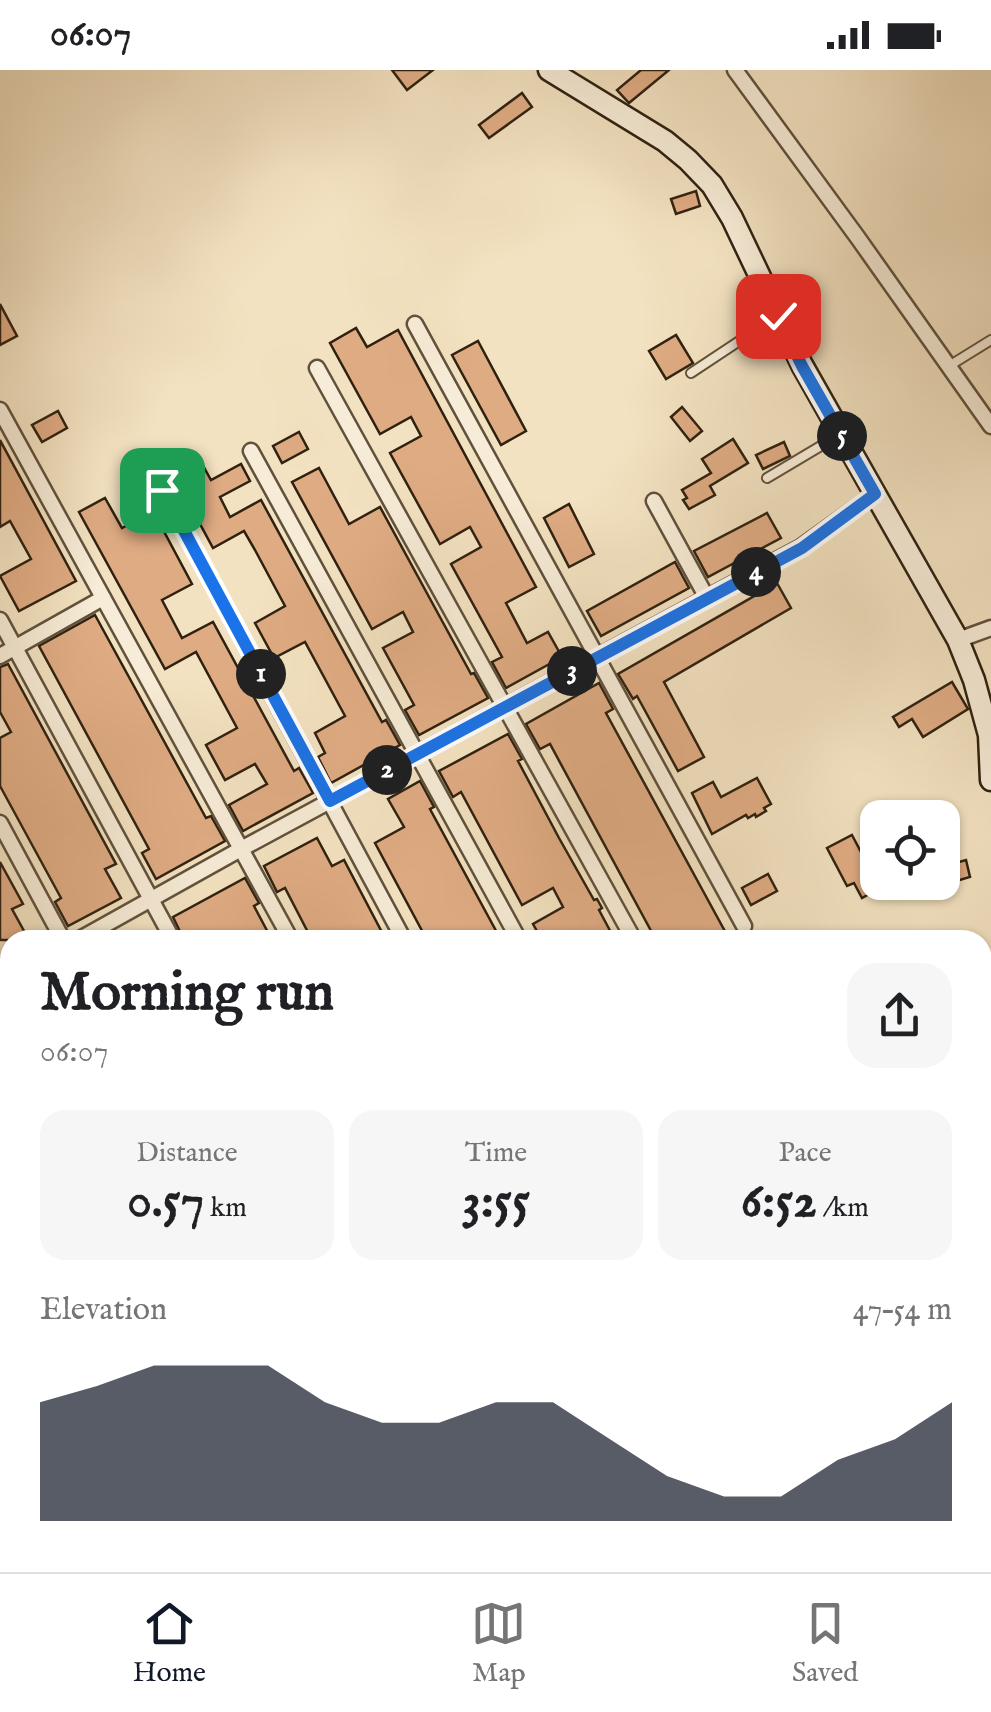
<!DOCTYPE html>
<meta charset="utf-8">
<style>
:root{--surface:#fff;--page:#f6f6f6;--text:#202124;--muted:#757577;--line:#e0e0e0;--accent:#111827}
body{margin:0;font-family:"IM FELL English",serif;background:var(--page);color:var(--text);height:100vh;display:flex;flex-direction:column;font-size:38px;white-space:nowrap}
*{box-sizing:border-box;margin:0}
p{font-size:32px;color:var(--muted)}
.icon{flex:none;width:55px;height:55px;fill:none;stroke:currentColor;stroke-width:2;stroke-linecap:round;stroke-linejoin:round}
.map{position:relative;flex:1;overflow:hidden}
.drawer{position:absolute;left:0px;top:860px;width:992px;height:642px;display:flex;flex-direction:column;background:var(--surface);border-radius:30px 30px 0 0;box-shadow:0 2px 8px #0004}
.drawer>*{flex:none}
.fabs{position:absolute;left:860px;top:730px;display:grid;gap:20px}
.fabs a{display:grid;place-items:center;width:100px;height:100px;border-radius:20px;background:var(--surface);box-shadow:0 2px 8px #0004;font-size:50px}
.pin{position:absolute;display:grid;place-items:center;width:85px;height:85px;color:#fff;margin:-42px;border-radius:20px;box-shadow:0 5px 15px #0006}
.km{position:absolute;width:50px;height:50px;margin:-25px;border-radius:50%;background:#222;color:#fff;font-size:28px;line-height:50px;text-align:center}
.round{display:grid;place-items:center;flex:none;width:105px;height:105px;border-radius:30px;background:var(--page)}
.head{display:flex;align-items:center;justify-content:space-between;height:170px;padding:0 40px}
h1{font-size:55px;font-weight:700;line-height:75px}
.stats{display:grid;grid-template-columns:repeat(3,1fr);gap:15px;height:170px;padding:10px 40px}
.stats div{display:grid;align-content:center;border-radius:25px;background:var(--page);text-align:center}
.stats b{font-size:50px;font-weight:700}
.stats small{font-size:28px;font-weight:400}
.stats p{font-size:28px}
.chart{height:280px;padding:20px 40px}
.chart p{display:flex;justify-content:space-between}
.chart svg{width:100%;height:180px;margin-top:10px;fill:var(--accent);opacity:.7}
.status{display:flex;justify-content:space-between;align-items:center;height:70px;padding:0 50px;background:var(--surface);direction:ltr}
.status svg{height:28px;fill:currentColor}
.dock{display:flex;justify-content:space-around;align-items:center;height:140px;border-top:2px solid var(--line);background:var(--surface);font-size:28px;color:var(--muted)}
.dock a{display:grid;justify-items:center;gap:5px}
.dock .active{color:var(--accent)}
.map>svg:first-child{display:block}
</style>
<div class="status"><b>06:07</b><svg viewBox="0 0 49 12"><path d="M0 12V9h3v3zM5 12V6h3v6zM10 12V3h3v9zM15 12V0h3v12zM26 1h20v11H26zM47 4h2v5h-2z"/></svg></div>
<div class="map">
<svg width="991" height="1502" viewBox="0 0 991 1502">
<defs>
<pattern id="water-rules" width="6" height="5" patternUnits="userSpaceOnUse" patternTransform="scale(2.5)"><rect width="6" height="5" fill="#9bbeb3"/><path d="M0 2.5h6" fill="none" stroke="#7f9a90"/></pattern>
</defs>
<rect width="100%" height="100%" fill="#f3e2c1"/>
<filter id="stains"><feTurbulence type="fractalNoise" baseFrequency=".002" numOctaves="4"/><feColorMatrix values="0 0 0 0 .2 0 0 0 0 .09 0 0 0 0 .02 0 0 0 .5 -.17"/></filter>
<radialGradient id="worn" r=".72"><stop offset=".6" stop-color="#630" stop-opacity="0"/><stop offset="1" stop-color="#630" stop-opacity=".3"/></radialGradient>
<polygon fill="url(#water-rules)" stroke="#707f72" stroke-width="2.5" points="835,1493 933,1493 936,1502 838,1502"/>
<g fill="#dfab83" stroke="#2f2110" stroke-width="2.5">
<polygon points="392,0 433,0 407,20"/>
<polygon points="641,0 669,0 629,33 617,20"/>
<polygon points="522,23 532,37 489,68 479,55"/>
<polygon points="696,121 700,136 676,144 671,129"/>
<polygon points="0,234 17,266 0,275"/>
<polygon points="356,258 367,277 398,260 536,517 506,533 527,573 548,562 562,587 506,618 492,592 502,587 451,494 481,477 470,457 440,474 390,383 421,366 411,347 380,364 330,273"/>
<polygon points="676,265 693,293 666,309 649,281"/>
<polygon points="478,271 526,361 501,375 452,285"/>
<polygon points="682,337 702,361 690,371 671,347"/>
<polygon points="58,341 67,358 42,372 32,355"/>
<polygon points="299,362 308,379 282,393 273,376"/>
<polygon points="733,369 748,393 710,416 715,425 689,439 683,430 687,428 682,420 711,403 702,389"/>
<polygon points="0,370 76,511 19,541 0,506 31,489 10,451 0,457"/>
<polygon points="784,372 790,386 763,399 756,385"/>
<polygon points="201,392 211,410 241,394 250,411 220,427 230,447 261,430 382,652 386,650 400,675 331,713 318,687 325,683 315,663 345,646 305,572 274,588 255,553 285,536 255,480 244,461 213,478 174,406"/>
<polygon points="319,398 349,454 380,437 471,604 474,603 488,628 419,665 405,640 414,635 383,578 413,562 403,542 372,559 292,412"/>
<polygon points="105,428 122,458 153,441 192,514 162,530 182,568 213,552 294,701 299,698 313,723 243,761 229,735 267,714 255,694 225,710 206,675 237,658 196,582 165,599 79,442"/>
<polygon points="569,434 594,484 569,497 544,448"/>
<polygon points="767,443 781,468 708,507 694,481"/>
<polygon points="675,492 689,518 601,566 587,541"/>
<polygon points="777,513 791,538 664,612 704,687 678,701 637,626 633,629 618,604"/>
<polygon points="95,545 206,748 211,746 225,771 156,809 142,783 149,779 39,576"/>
<polygon points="8,594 116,794 105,799 121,828 68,856 55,832 61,828 0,716 0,668 11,662 0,642 0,597"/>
<polygon points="952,612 968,639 923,667 912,649 899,657 893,647"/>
<polygon points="599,613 613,639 606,643 727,865 718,870 656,870 550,674 540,679 526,654"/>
<polygon points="508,664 522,689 518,691 559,768 594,830 597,829 602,838 599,840 615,870 542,870 533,854 563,837 553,818 522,835 461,722 453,727 439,701"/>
<polygon points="757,708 771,734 764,738 766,741 756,747 755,744 748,748 746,745 712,764 692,723 713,712 721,727"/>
<polygon points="420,711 434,737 430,739 501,870 427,870 375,773 404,757 388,729"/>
<polygon points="852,765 873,805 878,803 878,819 862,828 854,813 847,816 827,778"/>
<polygon points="317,768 332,796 344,790 386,870 312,870 285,818 277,822 264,796"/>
<polygon points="966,790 970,807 953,812 948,795"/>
<polygon points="0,792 23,834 12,839 29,870 0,870"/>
<polygon points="768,804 777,821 751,835 742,818"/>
<polygon points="245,808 259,833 254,836 272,870 184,870 173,847"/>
</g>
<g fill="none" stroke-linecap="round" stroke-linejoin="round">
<g stroke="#60513c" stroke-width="12">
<g id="service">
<polyline points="949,296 991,270"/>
<polyline points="691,303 777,246"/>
<polyline points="767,408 841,364"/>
</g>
</g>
<g stroke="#60513c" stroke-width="19">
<g id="minor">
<polyline points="735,0 858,168 991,356"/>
<polyline points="415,254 744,856"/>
<polyline points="317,298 634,870"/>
<polyline points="0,340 291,870"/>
<polyline points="251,381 519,870"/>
<polyline points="162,420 404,870"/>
<polyline points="654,431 707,528"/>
<polyline points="0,550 173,870"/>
<polyline points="958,570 991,558"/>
<polyline points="0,586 103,528"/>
<polyline points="0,753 63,870"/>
<polyline points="78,870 241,779 801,477 875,424"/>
<polyline points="0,913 10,908"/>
<polyline points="0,966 10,984"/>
<polyline points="951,1492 954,1502"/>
</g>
</g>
<g stroke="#2f2110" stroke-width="25">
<polyline id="secondary" points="549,0 665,71 688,90 712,115 732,148 802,295 958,570 974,610 989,665 991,710"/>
</g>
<use href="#service" stroke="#f7ecd7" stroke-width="8"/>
<use href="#minor" stroke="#f7ecd7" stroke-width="14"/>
<use href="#secondary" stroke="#f7ecd7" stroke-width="20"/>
</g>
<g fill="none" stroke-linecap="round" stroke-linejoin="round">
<g stroke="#fff" stroke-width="20">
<polyline id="route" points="162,420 330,731 802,478 875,424 802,296 778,246"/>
</g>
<use href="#route" stroke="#1a73e8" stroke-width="12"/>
</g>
<rect width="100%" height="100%" filter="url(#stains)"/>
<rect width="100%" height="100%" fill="url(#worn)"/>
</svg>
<div class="fabs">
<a><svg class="icon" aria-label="locate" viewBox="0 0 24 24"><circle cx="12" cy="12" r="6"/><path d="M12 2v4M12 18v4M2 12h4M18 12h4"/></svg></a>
</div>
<div class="pin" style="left:162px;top:420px;background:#1e9e55"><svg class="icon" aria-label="arrive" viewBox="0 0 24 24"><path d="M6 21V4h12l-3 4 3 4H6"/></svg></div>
<div class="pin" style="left:778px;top:246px;background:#d93025"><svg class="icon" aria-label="check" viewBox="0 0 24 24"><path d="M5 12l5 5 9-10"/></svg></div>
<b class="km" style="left:261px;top:604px">1</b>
<b class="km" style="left:387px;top:700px">2</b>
<b class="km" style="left:572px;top:601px">3</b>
<b class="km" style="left:756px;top:502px">4</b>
<b class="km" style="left:842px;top:366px">5</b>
<section class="drawer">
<div class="head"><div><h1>Morning run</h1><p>06:07</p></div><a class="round"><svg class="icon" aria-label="share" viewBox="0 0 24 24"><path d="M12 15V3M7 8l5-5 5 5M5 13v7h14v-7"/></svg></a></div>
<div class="stats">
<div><p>Distance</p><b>0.57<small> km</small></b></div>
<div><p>Time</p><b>3:55</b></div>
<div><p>Pace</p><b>6:52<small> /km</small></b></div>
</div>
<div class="chart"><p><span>Elevation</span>47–54 m</p>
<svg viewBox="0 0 160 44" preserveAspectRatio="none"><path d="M0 44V15L10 11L20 6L30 6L40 6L50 15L60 20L70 20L80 15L90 15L100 24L110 33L120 38L130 38L140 29L150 24L160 15V44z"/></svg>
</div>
</section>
</div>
<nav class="dock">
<a class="active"><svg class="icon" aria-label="home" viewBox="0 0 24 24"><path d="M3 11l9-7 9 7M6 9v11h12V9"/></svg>Home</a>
<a><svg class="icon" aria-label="map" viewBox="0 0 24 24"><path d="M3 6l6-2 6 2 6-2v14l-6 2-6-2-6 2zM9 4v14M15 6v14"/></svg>Map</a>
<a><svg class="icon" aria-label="saved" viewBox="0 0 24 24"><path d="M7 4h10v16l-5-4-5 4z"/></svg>Saved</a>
</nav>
